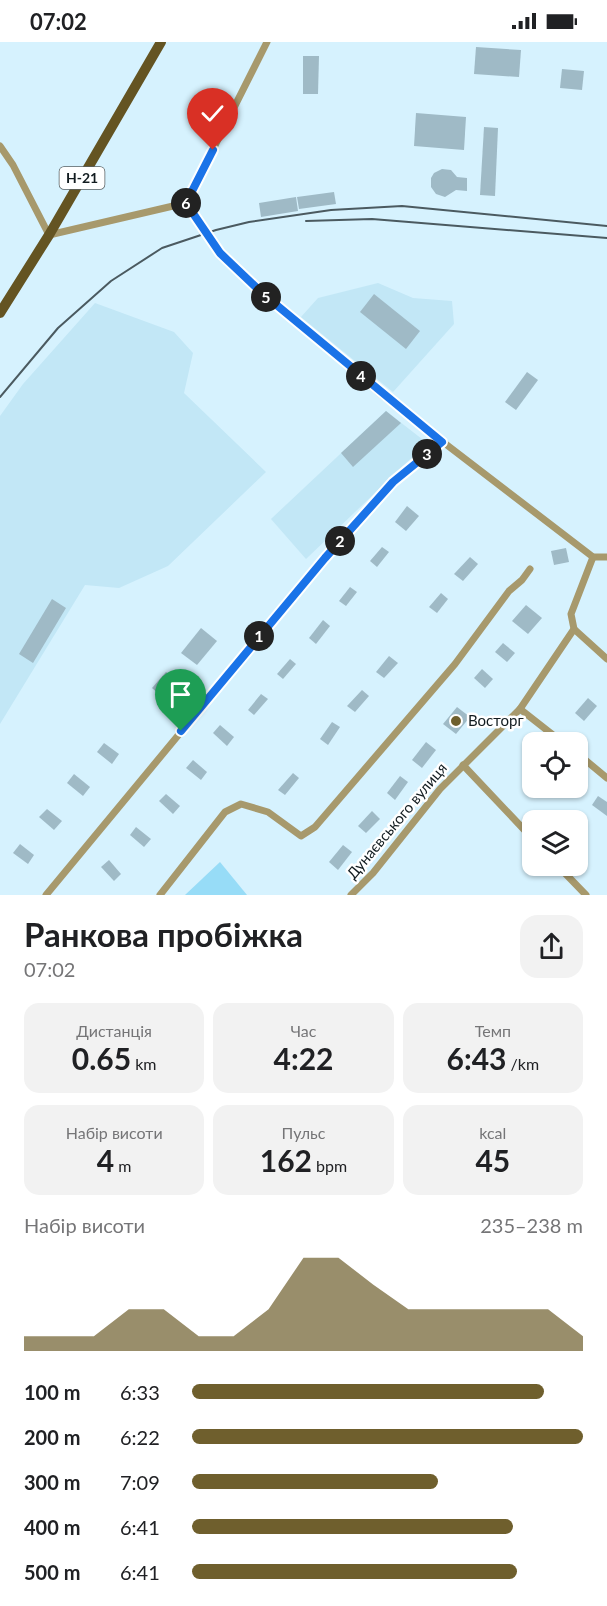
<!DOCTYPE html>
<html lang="uk">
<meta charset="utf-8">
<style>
:root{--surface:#fff;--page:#f2f2f2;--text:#202124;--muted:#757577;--accent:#6f5f2d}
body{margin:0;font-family:Lato,sans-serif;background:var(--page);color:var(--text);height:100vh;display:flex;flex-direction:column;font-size:22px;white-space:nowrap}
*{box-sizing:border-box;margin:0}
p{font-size:20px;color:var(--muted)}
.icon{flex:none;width:33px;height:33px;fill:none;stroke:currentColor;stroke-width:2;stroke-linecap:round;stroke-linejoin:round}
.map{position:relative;height:853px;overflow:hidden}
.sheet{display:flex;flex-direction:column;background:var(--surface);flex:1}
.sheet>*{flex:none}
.buttons{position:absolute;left:522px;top:690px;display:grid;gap:12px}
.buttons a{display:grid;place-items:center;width:66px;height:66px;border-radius:12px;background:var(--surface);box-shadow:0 2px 4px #0004;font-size:30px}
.pin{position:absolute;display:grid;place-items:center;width:51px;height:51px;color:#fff;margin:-62px -26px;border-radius:50% 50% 50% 0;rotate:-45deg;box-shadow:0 0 6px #0007}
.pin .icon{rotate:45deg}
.km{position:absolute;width:30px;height:30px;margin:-15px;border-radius:50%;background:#222;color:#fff;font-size:16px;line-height:30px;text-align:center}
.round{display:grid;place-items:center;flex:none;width:63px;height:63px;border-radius:18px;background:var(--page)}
.headline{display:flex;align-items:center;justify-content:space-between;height:102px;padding:0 24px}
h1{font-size:33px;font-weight:700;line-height:45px}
.stats{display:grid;grid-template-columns:repeat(3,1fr);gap:9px;height:102px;padding:6px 24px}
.stats div{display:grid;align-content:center;border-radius:15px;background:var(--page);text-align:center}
.stats b{font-size:30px;font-weight:700}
.stats small{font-size:16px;font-weight:400}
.stats p{font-size:16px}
.chart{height:168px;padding:12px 24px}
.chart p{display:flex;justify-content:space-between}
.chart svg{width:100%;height:108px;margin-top:6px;fill:var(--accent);opacity:.7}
ul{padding:0 24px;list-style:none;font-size:20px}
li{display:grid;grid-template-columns:96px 72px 1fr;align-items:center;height:45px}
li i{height:15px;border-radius:8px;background:var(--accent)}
.status{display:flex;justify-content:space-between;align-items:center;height:42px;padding:0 30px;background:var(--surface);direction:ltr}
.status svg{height:16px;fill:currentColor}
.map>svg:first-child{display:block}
</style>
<div class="status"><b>07:02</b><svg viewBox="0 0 49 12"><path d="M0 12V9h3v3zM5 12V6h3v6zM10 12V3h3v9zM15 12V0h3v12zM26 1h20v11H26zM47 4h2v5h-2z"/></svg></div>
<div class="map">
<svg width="607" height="853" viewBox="0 0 607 853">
<rect width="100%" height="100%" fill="#d6f2fe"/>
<g fill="#c2e7f6">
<polygon points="378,241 413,256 452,259 454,282 393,350 301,275 318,256"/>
<polygon points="95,261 174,290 193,311 184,351 266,430 168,524 119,546 85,543 0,682 0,374 23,342"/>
<polygon points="386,369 427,401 306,517 271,477"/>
</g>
<polygon fill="#97dcf7" points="220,820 247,853 185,853"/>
<g fill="#9fbac6">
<polygon points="476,5 521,8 519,35 474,32"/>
<polygon points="303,14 319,14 318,52 303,52"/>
<polygon points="562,27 584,29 582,48 560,46"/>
<polygon points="416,71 466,75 464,108 414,104"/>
<polygon points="484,85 498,86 495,154 480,153"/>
<polygon points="442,127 451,128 457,135 467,136 467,149 456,148 445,155 436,152 431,145 431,136 434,131"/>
<polygon points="334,150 336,162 299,167 297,155"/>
<polygon points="296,155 298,169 261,175 259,161"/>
<polygon points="374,252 420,289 406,307 360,270"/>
<polygon points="527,330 538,338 516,368 505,360"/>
<polygon points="386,369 401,381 353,425 341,411"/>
<polygon points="407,464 419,474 406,489 395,480"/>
<polygon points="382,505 389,510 377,525 370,519"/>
<polygon points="566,506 569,520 554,523 551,509"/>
<polygon points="470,515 478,522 463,539 454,532"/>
<polygon points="350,545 357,550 346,564 339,559"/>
<polygon points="441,551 448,557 437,571 429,565"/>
<polygon points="52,557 66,566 33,621 19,612"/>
<polygon points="526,563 542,576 528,592 512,579"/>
<polygon points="323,578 330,584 316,602 309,596"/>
<polygon points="201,586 217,599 197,623 181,611"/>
<polygon points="503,601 515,611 507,620 495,610"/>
<polygon points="389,614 398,621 384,636 376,630"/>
<polygon points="290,617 296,622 283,637 277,632"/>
<polygon points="482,627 493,637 485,646 474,636"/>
<polygon points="166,630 172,635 159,652 152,646"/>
<polygon points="362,648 369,654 355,670 347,664"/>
<polygon points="261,652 268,657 254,673 248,668"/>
<polygon points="588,656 597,664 584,679 575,671"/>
<polygon points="457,665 470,675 456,692 443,682"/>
<polygon points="332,680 340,685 328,703 320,697"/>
<polygon points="220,683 234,695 227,704 213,691"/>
<polygon points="426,700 436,708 422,726 412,718"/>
<polygon points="104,701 119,712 112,722 97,710"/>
<polygon points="193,718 207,730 201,738 186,726"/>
<polygon points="293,731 299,736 285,753 278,748"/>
<polygon points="74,732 90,745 83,754 67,741"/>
<polygon points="400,734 408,740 395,758 387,751"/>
<polygon points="166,752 180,764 173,772 159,759"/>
<polygon points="598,754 607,760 607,774 592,763"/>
<polygon points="47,767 62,779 54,788 39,775"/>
<polygon points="372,769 380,777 366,791 358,784"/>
<polygon points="136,785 151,797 144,805 130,793"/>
<polygon points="20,802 34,813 28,822 13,811"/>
<polygon points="343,803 352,810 338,828 329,820"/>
<polygon points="109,818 121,832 114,839 101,825"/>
</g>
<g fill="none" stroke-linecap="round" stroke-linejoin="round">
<g stroke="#a7996c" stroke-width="7">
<polyline points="0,104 13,123 49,193 186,161"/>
<polyline points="186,161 220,211 262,251 383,354 593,515 607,515"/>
<polyline points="186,161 267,0"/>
<polyline points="574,587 607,617"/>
<polyline points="520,667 562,700"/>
<polyline points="578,712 607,736"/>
<polyline points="463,723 532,796"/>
<polyline points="558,824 586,853"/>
<polyline points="46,853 325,516 393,440 442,400"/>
<polyline points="160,853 225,770 241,762 268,770 301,794 315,785 455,622 509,549 522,538 530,527"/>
<polyline points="351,853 373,831 440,747 520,667 574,587 571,572 593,515"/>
</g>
<polyline stroke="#645422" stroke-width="10" points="0,271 49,193 161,0"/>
<g stroke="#4b5a60" stroke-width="2">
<polyline points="306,179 372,177 607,196"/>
<polyline points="0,355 58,286 111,239 162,206 216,188 249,180 331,168 402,164 607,184"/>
</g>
</g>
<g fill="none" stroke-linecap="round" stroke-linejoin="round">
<g stroke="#fff" stroke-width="12">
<polyline id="route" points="181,689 325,516 393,440 442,400 262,251 220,211 186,161 213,108"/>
</g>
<use href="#route" stroke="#1a73e8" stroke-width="8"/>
</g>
<circle fill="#6f5f2d" stroke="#fff" stroke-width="2" cx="456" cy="679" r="6"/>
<g text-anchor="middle" stroke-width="5" stroke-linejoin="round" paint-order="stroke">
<rect fill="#fff" stroke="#596063" stroke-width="1.5" x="59.5" y="125" width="45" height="22" rx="4.5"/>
<g font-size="14" font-weight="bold" fill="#121c20">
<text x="82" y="141">Н-21</text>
</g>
<g font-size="15" fill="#121c20" stroke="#fff" text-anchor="start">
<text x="468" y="684">Восторг</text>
</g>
<g font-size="15" fill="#121c20" stroke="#fff">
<text transform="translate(397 779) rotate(-50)" y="5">Дунаєвського вулиця</text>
</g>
</g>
</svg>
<div class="buttons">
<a><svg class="icon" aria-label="locate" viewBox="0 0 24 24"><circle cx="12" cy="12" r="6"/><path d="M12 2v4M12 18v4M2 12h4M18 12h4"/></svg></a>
<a><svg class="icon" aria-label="layers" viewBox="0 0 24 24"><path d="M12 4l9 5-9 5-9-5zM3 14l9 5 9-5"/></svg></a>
</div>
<div class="pin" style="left:181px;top:689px;background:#1e9e55"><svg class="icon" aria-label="arrive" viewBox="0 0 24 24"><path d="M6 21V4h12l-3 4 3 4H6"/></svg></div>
<div class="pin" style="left:213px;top:108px;background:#d93025"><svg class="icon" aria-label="check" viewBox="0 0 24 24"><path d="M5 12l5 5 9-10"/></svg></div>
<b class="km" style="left:259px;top:594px">1</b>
<b class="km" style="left:340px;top:499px">2</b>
<b class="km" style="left:427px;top:412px">3</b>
<b class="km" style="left:361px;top:334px">4</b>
<b class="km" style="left:266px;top:255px">5</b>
<b class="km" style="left:186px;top:161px">6</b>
</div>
<section class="sheet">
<div class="headline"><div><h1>Ранкова пробіжка</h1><p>07:02</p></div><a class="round"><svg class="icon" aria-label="share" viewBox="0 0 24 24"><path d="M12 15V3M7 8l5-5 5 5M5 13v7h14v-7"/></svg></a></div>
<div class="stats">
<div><p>Дистанція</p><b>0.65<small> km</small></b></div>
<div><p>Час</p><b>4:22</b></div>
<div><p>Темп</p><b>6:43<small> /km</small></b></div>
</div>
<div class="stats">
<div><p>Набір висоти</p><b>4<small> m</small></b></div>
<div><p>Пульс</p><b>162<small> bpm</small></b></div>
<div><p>kcal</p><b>45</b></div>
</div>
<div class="chart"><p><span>Набір висоти</span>235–238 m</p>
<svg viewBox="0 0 160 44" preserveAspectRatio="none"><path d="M0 44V38L10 38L20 38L30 27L40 27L50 38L60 38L70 27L80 6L90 6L100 17L110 27L120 27L130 27L140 27L150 27L160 38V44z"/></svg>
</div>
<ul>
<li><b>100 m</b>6:33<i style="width:90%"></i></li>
<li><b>200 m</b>6:22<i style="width:100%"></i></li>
<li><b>300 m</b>7:09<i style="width:63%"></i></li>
<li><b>400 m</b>6:41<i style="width:82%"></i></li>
<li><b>500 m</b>6:41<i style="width:83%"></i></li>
</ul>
</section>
